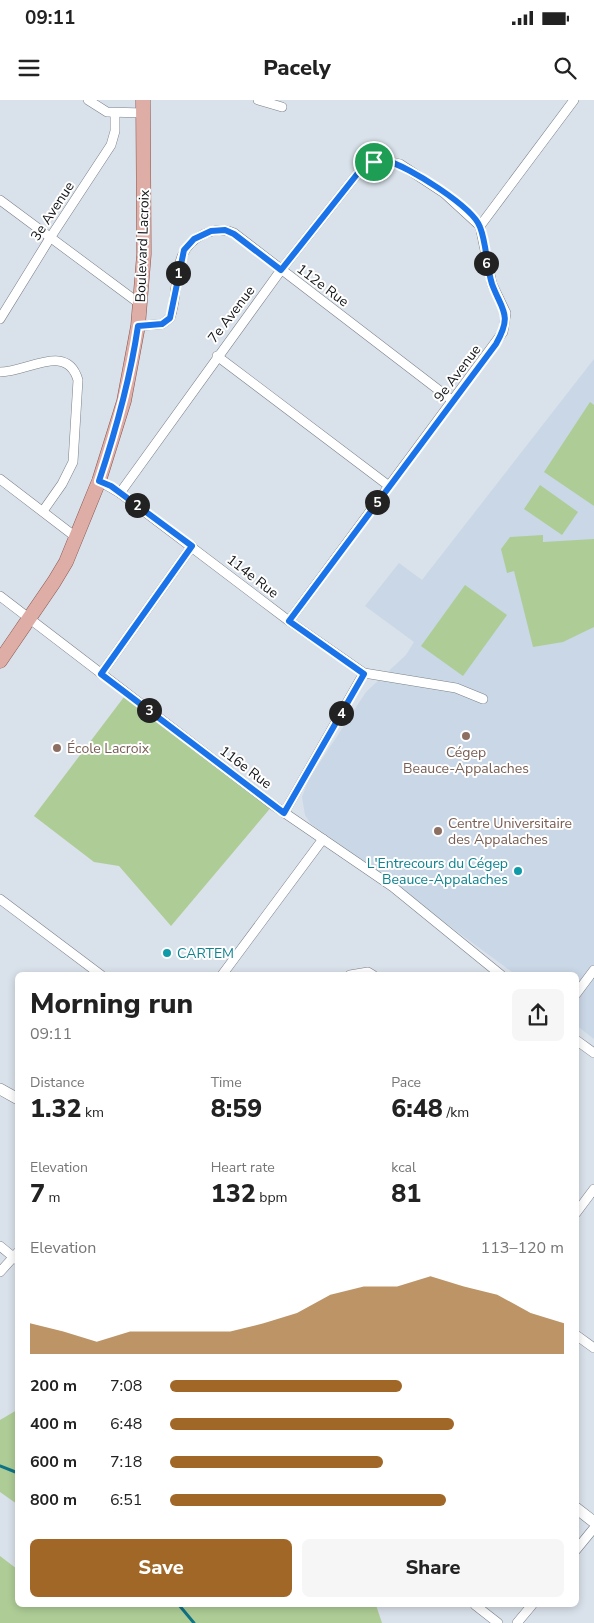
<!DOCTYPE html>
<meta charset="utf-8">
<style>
:root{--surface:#fff;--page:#f6f6f6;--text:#222;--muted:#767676;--accent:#a16726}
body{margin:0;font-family:"Nunito Sans",sans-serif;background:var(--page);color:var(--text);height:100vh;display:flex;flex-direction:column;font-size:19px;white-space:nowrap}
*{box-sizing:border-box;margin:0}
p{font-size:16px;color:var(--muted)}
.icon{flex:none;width:28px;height:28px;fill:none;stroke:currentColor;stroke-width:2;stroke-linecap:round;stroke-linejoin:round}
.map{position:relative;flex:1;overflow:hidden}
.side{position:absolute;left:15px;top:872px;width:564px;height:635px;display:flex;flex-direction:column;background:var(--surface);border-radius:8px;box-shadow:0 2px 8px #0003}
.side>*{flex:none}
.pin{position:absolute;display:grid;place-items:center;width:42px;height:42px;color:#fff;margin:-21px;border:2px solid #fff;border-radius:50%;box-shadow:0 1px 5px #0007}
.km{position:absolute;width:25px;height:25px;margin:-12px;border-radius:50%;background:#222;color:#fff;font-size:14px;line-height:25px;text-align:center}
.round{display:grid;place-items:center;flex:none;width:52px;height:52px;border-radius:8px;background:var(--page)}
.summary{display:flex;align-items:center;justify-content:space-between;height:85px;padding:0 15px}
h1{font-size:28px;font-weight:800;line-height:38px}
.stats{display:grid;grid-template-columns:repeat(3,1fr);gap:8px;height:85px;padding:5px 15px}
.stats div{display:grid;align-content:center}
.stats b{font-size:25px;font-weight:800}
.stats small{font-size:14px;font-weight:400}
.stats p{font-size:14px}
.chart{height:140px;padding:10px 15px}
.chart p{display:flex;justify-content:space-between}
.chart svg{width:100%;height:90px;margin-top:5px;fill:var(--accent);opacity:.7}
.cta{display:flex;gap:10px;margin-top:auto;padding:10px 15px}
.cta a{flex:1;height:58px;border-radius:8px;background:var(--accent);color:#fff;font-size:20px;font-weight:800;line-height:58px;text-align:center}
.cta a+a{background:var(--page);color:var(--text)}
ul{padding:0 15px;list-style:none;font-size:16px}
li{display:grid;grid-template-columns:80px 60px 1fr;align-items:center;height:38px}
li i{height:12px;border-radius:6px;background:var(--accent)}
.status{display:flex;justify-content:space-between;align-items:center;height:35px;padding:0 25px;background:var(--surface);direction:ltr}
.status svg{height:14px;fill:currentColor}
header{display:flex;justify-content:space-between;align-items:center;height:65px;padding:0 15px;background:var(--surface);font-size:22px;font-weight:800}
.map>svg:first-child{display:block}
</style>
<div class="status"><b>09:11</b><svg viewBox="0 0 49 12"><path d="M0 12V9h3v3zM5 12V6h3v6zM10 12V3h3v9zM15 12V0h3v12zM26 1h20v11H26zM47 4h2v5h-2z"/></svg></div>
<header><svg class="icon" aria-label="menu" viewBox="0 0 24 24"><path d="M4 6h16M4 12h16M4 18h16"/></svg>Pacely<svg class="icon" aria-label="search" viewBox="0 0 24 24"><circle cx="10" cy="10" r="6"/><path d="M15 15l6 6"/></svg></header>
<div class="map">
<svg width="594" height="1523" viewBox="0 0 594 1523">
<rect width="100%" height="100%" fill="#d9e1ea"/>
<polygon fill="#cad7e6" points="594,259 594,939 576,925 576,875 516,875 311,724 305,715 302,697 309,679 366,592 406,555 414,542 365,506 399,463 422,480"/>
<g fill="#aecd96">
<polygon points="590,302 594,305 594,406 544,372"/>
<polygon points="540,385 578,412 562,435 524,409"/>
<polygon points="543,435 543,442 594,439 594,527 563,542 533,547 514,471 507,473 501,449 510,437"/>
<polygon points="465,485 507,515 463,576 421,546"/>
<polygon points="127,593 273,705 171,826 119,766 94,762 34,716"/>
<polygon points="17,1310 17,1404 0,1392 0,1320"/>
<polygon points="0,1456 17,1469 18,1505 376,1505 382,1523 0,1523"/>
</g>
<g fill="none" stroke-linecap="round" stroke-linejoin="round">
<g stroke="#0f7386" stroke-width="3">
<polyline points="0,1366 18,1373"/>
<polyline points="179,1505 194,1523"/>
</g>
<g stroke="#7a8189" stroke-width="10">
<g id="minor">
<polyline points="88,0 107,12 144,13"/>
<polyline points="258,0 282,7"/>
<polyline points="0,100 140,204"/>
<polyline points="480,126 574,0"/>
<polyline points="0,219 50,138 111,45 115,31 115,14"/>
<path d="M138,226L162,224L170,218C181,187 169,150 204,134C216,129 223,129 234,133L453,301"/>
<polyline points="217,256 389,386"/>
<path d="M0,272C28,272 67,242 78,280L73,362L62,384L43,411"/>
<polyline points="0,379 77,438"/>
<polyline points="99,381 120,393 289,521 364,573 456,588 483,599"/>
<polyline points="120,393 281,170 362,68 374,62 387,61 400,64 444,93 480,126 492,184 506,213 503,232 289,521"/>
<polyline points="0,496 273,705 393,787 501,875"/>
<polyline points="101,574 192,446"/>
<polyline points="284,713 364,573"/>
<polyline points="0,799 101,875"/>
<polyline points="222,875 323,739"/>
<polyline points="350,875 368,872 373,875"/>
<polyline points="576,894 594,870"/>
<polyline points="576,940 594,953"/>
<polyline points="576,1113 594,1089"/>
<polyline points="0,1146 17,1160"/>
<polyline points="0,1172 18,1152"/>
<polyline points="576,1235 594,1248"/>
<polyline points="576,1450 594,1428"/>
<polyline points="475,1505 498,1523"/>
<polyline points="517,1523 532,1505"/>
</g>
</g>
<g stroke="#7a8189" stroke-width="12">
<g id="tertiary">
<polyline points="0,989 18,999"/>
<polyline points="576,1408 594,1422"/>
</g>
</g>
<g stroke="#89554e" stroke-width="15">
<polyline id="primary" points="0,561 54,482 66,462 99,381 124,301 138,226 144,154 143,0"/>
</g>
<use href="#minor" stroke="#fff" stroke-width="9"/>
<use href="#tertiary" stroke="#fff" stroke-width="11"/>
<use href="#primary" stroke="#deada6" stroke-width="14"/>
</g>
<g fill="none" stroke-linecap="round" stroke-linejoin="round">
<g stroke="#fff" stroke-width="10">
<path id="route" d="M387,61C408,66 473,107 480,127C487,145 486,165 492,184C502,211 513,214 496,244L289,521L364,574L284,713L101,574L192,446L111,386L99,381C116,330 130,280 138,226L162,224L170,218L184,150L194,139L211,131L225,130L234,134L281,170L362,68L374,62Z"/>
</g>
<use href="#route" stroke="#1a73e8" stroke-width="6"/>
</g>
<g fill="#8d6e63" stroke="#fff" stroke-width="2">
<circle cx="466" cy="636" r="5"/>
<circle cx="57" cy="648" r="5"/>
<circle cx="438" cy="731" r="5"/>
</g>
<g fill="#0f9aa8" stroke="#fff" stroke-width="2">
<circle cx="518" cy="771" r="5"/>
<circle cx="167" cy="853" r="5"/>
</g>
<g text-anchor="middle" stroke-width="4" stroke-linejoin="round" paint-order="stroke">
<g font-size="14" fill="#141619" stroke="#fff">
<text transform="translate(52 111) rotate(-57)" y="5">3e Avenue</text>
<text transform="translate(142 146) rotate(-88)" y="5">Boulevard Lacroix</text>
<text transform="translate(323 185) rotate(37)" y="5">112e Rue</text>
<text transform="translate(231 214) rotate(-53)" y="5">7e Avenue</text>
<text transform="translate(457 273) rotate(-53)" y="5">9e Avenue</text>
<text transform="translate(253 476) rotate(38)" y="5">114e Rue</text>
<text transform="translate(246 667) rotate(37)" y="5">116e Rue</text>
</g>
<g font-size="14" fill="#785e54" stroke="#fff" text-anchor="start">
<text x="67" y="653">École Lacroix</text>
<text x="466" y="657" text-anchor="middle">Cégep<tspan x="466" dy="16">Beauce-Appalaches</tspan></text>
<text x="448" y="728">Centre Universitaire<tspan x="448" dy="16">des Appalaches</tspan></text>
</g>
<g font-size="14" fill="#0d838f" stroke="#fff" text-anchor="end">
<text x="508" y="768">L'Entrecours du Cégep<tspan x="508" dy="16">Beauce-Appalaches</tspan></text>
<text x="177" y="858" text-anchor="start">CARTEM</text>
</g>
</g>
</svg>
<div class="pin" style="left:374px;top:62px;background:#1e9e55"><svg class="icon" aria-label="arrive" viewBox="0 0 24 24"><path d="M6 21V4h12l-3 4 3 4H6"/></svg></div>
<b class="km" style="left:178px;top:173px">1</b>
<b class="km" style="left:137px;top:405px">2</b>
<b class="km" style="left:149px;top:610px">3</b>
<b class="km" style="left:341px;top:613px">4</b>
<b class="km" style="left:377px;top:402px">5</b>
<b class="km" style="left:486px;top:163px">6</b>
<section class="side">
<div class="summary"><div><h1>Morning run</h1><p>09:11</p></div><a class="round"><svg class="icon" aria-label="share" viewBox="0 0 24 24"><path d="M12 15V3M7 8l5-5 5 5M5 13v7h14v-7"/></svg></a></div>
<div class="stats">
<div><p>Distance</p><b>1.32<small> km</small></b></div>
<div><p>Time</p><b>8:59</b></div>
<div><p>Pace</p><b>6:48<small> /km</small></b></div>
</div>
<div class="stats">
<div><p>Elevation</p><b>7<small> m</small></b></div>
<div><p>Heart rate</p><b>132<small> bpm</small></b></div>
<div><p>kcal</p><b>81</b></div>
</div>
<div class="chart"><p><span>Elevation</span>113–120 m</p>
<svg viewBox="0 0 160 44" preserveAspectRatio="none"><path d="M0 44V29L10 33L20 38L30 33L40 33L50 33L60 33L70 29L80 24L90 15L100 11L110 11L120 6L130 11L140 15L150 24L160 29V44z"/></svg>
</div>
<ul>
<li><b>200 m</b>7:08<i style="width:59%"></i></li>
<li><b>400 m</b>6:48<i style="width:72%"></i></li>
<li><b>600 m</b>7:18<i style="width:54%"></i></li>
<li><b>800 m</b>6:51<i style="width:70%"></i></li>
</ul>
<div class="cta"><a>Save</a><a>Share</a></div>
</section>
</div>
